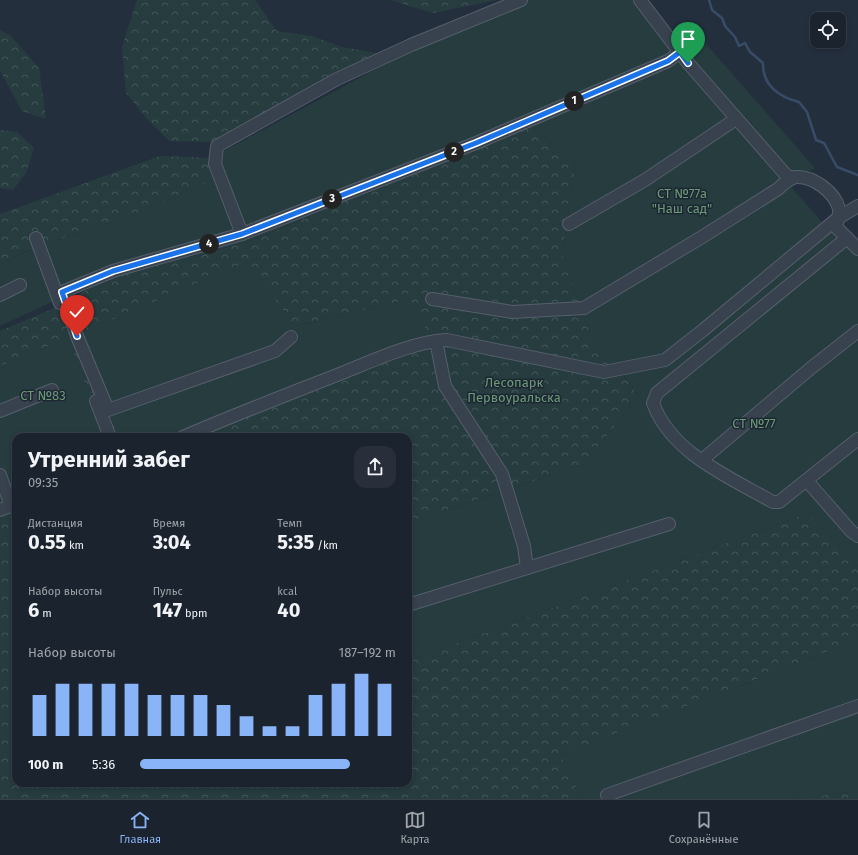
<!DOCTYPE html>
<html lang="ru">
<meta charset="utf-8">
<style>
:root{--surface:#1b232e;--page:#282f3a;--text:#f1f3f6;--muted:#a0a4aa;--line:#39404a;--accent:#8ab4f8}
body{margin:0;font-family:"Fira Sans",sans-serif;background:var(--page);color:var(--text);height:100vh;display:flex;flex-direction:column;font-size:15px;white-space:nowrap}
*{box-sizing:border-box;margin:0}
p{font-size:13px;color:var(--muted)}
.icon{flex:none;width:22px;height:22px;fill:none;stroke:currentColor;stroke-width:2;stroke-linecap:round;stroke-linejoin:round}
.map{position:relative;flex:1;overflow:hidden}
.panel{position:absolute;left:12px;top:433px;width:400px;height:354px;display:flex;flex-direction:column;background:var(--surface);border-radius:12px;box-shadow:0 2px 6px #0003,0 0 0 1px var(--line)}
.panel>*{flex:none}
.buttons{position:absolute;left:810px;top:12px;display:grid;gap:8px}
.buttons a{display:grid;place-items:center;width:36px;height:36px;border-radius:8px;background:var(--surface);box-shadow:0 2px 6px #0003,0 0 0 1px var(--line);font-size:20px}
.pin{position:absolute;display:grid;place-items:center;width:34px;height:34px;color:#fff;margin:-41px -17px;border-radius:50% 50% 50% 0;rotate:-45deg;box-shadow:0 0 4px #0007}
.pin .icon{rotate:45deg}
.km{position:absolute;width:20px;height:20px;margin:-10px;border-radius:50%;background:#222;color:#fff;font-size:11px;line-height:20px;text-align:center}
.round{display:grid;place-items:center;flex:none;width:42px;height:42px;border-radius:12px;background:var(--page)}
.headline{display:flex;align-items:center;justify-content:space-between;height:68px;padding:0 16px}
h1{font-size:22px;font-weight:700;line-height:30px}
.stats{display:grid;grid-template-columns:repeat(3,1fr);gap:6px;height:68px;padding:4px 16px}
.stats div{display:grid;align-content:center}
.stats b{font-size:20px;font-weight:700}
.stats small{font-size:11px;font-weight:400}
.stats p{font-size:11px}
.chart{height:112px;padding:8px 16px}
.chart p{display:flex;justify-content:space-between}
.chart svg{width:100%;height:72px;margin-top:4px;stroke:var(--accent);stroke-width:6}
ul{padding:0 16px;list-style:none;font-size:13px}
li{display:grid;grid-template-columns:64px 48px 1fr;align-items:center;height:30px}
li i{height:10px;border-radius:5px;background:var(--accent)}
.menu{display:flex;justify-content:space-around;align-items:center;height:56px;border-top:1px solid var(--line);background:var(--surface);font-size:11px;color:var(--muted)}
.menu a{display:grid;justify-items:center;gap:2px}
.menu .current{color:var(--accent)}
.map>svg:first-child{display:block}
</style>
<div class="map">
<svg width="858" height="799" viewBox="0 0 858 799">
<defs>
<pattern id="forest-crowns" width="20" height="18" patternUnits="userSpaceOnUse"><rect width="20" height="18" fill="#263c3f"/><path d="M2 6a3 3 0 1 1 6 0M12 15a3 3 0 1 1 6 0" fill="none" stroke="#435659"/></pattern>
</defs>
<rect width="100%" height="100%" fill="#242f3e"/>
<g fill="url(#forest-crowns)">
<polygon points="137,0 255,0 277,31 312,36 342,47 377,53 261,114 212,142 169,141 149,121 126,93 122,47"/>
<polygon points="390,0 497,0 433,13"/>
<polygon points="0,30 11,36 39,68 46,119 22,111 0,71"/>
<polygon points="528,124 576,163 562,255 616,367 639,396 584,464 408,523 408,437 176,437 247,407 410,299 295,326 108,410 118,437 104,437 0,366 0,331 57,307 108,278 251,241"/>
<polygon points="0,130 17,132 34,148 26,173 13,190 0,188"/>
<polygon points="160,156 211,158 212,180 133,215 36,247 0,264 0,214"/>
<polygon points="16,499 16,783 408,783 408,661 808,513 858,566 858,640 562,755 582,799 0,799 0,505"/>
<polygon points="858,791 858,799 793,799"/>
</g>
<g fill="#263c3f">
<polygon points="527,0 645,0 682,46 699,36 815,168 799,177 792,188 822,222 750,288 663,357 616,367 591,337 562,255 576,163 528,124 251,241 108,278 64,298 45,244 133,215 212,180 211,158 452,28"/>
<polygon points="831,220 858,248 858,566 808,513 408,661 408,523 584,464 639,396 622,373 665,362"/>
<polygon points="41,245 60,298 0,326 0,264"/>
<polygon points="247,262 295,326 410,299 433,342 247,407 176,437 118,437 78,334"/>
<polygon points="68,338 104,437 16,437 16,499 0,505 0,366"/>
<polygon points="858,640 858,791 793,799 582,799 561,755"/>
</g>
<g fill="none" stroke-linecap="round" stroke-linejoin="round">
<path stroke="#394c67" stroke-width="2.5" d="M709,0L712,10L722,18L725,26L735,37L739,46L745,43L750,52L763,63C762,85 779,97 799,102L807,112L816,140L824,143L837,167L858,175"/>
<g stroke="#565f6c" stroke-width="14">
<g id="minor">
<polyline points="640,0 688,63 786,175 792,178"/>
<polyline points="569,224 645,180 736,119"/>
<polyline points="242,234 215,164 217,146 337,79 411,45 521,0"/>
<polyline points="36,238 60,303"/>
<path d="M847,238L657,393L653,403C671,453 729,477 773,502H779L858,439"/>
<polyline points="0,295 20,285"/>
<path d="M432,299L512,312L584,308L702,237L778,189C783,184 789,178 796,177C813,176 835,192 839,209C840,214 837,221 836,227L858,249"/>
<polyline points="291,337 275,351 108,410 77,336 62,292 113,271 242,234 476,143 668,61 680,52"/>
<polyline points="436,341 445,386 502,474 524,546 527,568"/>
<polyline points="96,401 110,437"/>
<polyline points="0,411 52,390"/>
<path d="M183,437C236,414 289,394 342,373C372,361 415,341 447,340L604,372L665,360L702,331L838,218L858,206"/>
<polyline points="702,460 811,368 858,331"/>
<polyline points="0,475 11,506"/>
<polyline points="807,481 851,531 858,536"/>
<polyline points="0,510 16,504"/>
<polyline points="408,605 669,524"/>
<polyline points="607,795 858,706"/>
</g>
</g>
<use href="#minor" stroke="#38414e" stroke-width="12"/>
</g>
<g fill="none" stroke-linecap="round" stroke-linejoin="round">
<g stroke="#fff" stroke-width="8">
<polyline id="route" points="77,336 62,292 113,271 242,234 476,143 668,61 680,52 688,63"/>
</g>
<use href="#route" stroke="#1a73e8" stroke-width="5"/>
</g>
<g text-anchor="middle" stroke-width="3" stroke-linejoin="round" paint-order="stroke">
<g font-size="13" fill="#6b9a76" stroke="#1d2633">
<text x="682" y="198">СТ №77а<tspan x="682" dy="15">"Наш сад"</tspan></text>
<text x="514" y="387">Лесопарк<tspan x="514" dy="15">Первоуральска</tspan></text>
<text x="43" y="400">СТ №83</text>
<text x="754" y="428">СТ №77</text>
</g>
</g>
</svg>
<div class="buttons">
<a><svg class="icon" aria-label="locate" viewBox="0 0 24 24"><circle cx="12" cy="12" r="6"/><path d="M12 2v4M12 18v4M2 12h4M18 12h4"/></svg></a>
</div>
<div class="pin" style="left:688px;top:63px;background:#1e9e55"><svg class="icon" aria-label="arrive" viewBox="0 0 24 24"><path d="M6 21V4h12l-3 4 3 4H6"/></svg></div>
<div class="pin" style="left:77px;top:336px;background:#d93025"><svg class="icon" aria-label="check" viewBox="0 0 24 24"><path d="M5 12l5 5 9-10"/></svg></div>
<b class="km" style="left:574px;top:101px">1</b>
<b class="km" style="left:454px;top:152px">2</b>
<b class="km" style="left:332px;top:199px">3</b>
<b class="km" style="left:209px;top:244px">4</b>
<section class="panel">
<div class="headline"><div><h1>Утренний забег</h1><p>09:35</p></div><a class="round"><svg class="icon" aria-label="share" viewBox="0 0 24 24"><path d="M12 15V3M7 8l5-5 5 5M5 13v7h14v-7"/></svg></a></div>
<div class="stats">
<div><p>Дистанция</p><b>0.55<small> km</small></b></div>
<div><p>Время</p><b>3:04</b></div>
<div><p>Темп</p><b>5:35<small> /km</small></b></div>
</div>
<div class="stats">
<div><p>Набор высоты</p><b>6<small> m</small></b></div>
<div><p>Пульс</p><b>147<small> bpm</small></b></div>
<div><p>kcal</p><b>40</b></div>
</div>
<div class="chart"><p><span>Набор высоты</span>187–192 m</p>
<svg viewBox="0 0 160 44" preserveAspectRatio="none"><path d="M5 44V19M15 44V12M25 44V12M35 44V12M45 44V12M55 44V19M65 44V19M75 44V19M85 44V25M95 44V32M105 44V38M115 44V38M125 44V19M135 44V12M145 44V6M155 44V12"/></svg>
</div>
<ul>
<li><b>100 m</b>5:36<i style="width:82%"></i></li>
</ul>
</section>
</div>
<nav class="menu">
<a class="current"><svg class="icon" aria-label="home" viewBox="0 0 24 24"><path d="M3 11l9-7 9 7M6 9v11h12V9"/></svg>Главная</a>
<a><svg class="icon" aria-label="map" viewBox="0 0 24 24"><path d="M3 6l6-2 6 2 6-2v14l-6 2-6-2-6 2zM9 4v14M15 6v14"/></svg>Карта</a>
<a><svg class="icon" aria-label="saved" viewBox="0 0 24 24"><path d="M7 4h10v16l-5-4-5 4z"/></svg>Сохранённые</a>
</nav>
